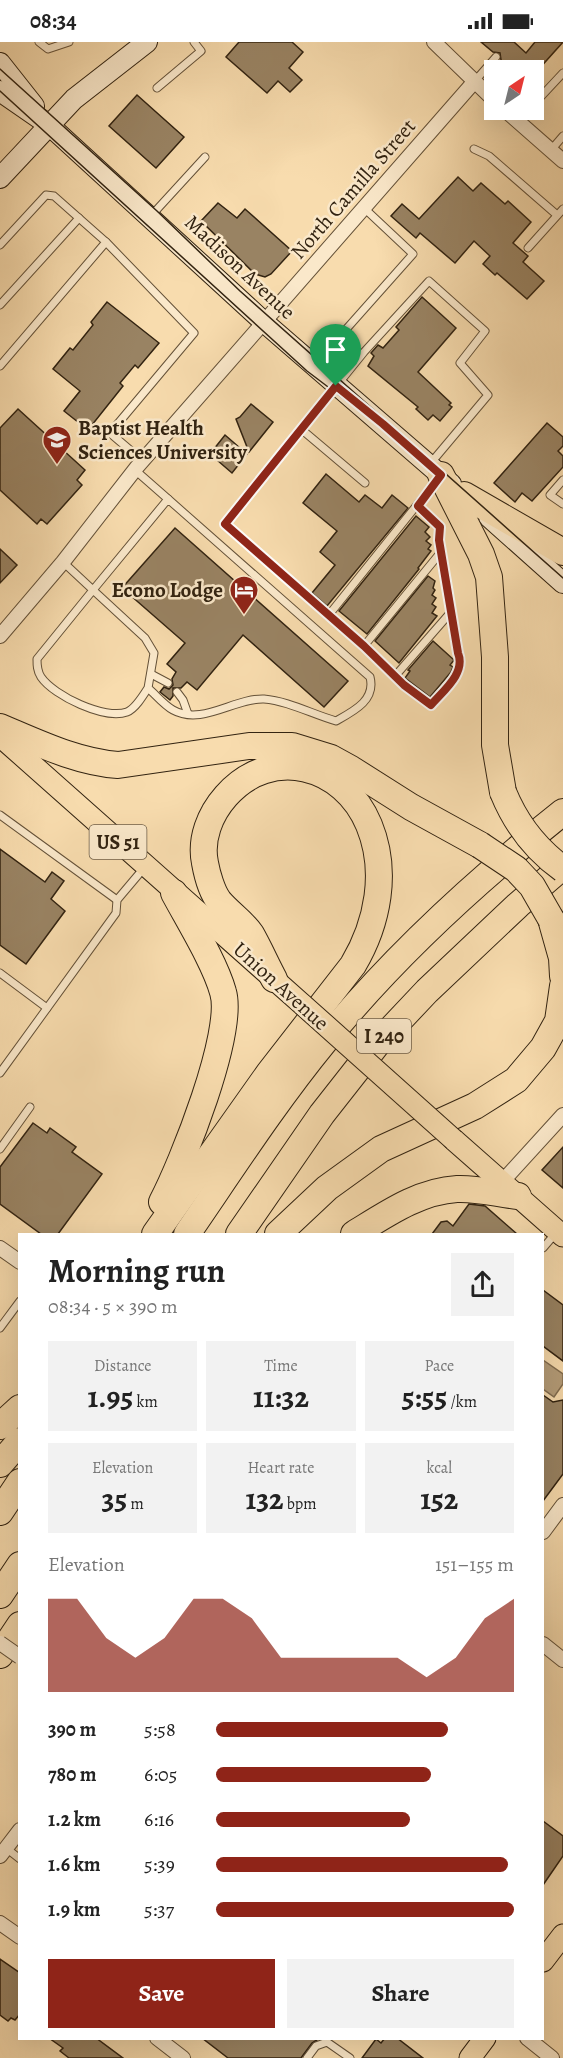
<!DOCTYPE html>
<meta charset="utf-8">
<style>
:root{--surface:#fff;--page:#f2f2f2;--text:#222;--muted:#767676;--accent:#8f2418}
body{margin:0;font-family:Alegreya,serif;background:var(--page);color:var(--text);height:100vh;display:flex;flex-direction:column;font-size:22px;white-space:nowrap}
*{box-sizing:border-box;margin:0}
p{font-size:20px;color:var(--muted)}
.icon{flex:none;width:33px;height:33px;fill:none;stroke:currentColor;stroke-width:2;stroke-linecap:round;stroke-linejoin:round}
.map{position:relative;flex:1;overflow:hidden}
.side{position:absolute;left:18px;top:1191px;width:526px;height:807px;display:flex;flex-direction:column;background:var(--surface);border-radius:0px;box-shadow:0 6px 24px #0002}
.side>*{flex:none}
.needle{width:39px;rotate:35deg}
.buttons{position:absolute;left:484px;top:18px;display:grid;gap:12px}
.buttons a{display:grid;place-items:center;width:60px;height:60px;border-radius:0px;background:var(--surface);box-shadow:0 6px 24px #0002;font-size:30px}
.pin{position:absolute;display:grid;place-items:center;width:51px;height:51px;color:#fff;margin:-62px -26px;border-radius:50% 50% 50% 0;rotate:-45deg;box-shadow:0 0 6px #0007}
.pin .icon{rotate:45deg}
.round{display:grid;place-items:center;flex:none;width:63px;height:63px;border-radius:0px;background:var(--page)}
.overview{display:flex;align-items:center;justify-content:space-between;height:102px;padding:0 30px}
h1{font-size:33px;font-weight:700;line-height:45px}
.stats{display:grid;grid-template-columns:repeat(3,1fr);gap:9px;height:102px;padding:6px 30px}
.stats div{display:grid;align-content:center;border-radius:0px;background:var(--page);text-align:center}
.stats b{font-size:30px;font-weight:700}
.stats small{font-size:16px;font-weight:400}
.stats p{font-size:16px}
.chart{height:168px;padding:12px 30px}
.chart p{display:flex;justify-content:space-between}
.chart svg{width:100%;height:108px;margin-top:6px;fill:var(--accent);opacity:.7}
.primary-button{display:flex;gap:12px;margin-top:auto;padding:12px 30px}
.primary-button a{flex:1;height:69px;border-radius:0px;background:var(--accent);color:#fff;font-size:24px;font-weight:700;line-height:69px;text-align:center}
.primary-button a+a{background:var(--page);color:var(--text)}
ul{padding:0 30px;list-style:none;font-size:20px}
li{display:grid;grid-template-columns:96px 72px 1fr;align-items:center;height:45px}
li i{height:15px;border-radius:8px;background:var(--accent)}
.status{display:flex;justify-content:space-between;align-items:center;height:42px;padding:0 30px;background:var(--surface);direction:ltr}
.status svg{height:16px;fill:currentColor}
.map>svg:first-child{display:block}
</style>
<div class="status"><b>08:34</b><svg viewBox="0 0 49 12"><path d="M0 12V9h3v3zM5 12V6h3v6zM10 12V3h3v9zM15 12V0h3v12zM26 1h20v11H26zM47 4h2v5h-2z"/></svg></div>
<div class="map">
<svg width="563" height="2016" viewBox="0 0 563 2016">
<rect width="100%" height="100%" fill="#f8dcae"/>
<filter id="stains"><feTurbulence type="fractalNoise" baseFrequency=".00333" numOctaves="4"/><feColorMatrix values="0 0 0 0 .2 0 0 0 0 .09 0 0 0 0 .02 0 0 0 .5 -.17"/></filter>
<radialGradient id="worn" r=".72"><stop offset=".6" stop-color="#630" stop-opacity="0"/><stop offset="1" stop-color="#630" stop-opacity=".3"/></radialGradient>
<polygon fill="#b59d79" stroke="#816c4f" stroke-width="1.5" points="543,1318 563,1332 563,1342 554,1355 543,1347"/>
<g fill="#998363" stroke="#322311" stroke-width="1.5">
<polygon points="239,0 292,0 303,10 289,26 302,38 290,50 278,39 267,51 226,15"/>
<polygon points="481,0 514,0 526,11 535,0 563,0 538,28 513,28 501,18 500,11 493,10"/>
<polygon points="137,53 184,95 156,126 109,84"/>
<polygon points="458,135 473,149 481,141 505,162 508,159 531,180 513,201 528,214 523,220 544,239 527,257 497,231 495,233 483,222 490,214 474,199 455,221 420,191 416,196 391,174 402,162 419,177"/>
<polygon points="218,161 237,176 245,167 292,209 271,232 265,235 255,232 201,179"/>
<polygon points="422,255 456,286 418,330 451,361 449,363 452,365 440,379 433,373 428,378 416,367 418,365 368,324 374,314 371,311 378,303 383,306 399,288 396,285"/>
<polygon points="107,260 159,301 138,326 135,323 120,341 123,344 88,388 64,369 80,349 53,327 70,306 73,308 93,283 91,280"/>
<polygon points="251,362 273,380 249,410 236,377 240,375"/>
<polygon points="18,367 85,428 77,438 82,443 47,482 41,477 37,482 0,448 0,386"/>
<polygon points="547,381 563,395 563,404 558,409 563,414 563,425 532,459 522,451 515,460 494,441"/>
<polygon points="225,393 247,412 232,431 210,412"/>
<polygon points="326,432 359,460 365,453 382,466 392,453 408,466 327,564 312,551 335,523 320,510 337,489 303,461"/>
<polygon points="416,474 429,485 425,490 430,495 426,499 431,503 428,507 431,509 418,526 419,527 367,592 339,569"/>
<polygon points="175,486 348,639 324,665 243,593 197,648 187,640 181,646 173,646 173,654 170,658 160,650 164,645 169,647 173,643 172,637 176,630 167,622 185,601 122,546"/>
<polygon points="0,507 17,523 0,541"/>
<polygon points="428,534 435,539 433,546 435,548 432,553 436,556 432,562 436,565 432,571 437,574 399,621 375,599"/>
<polygon points="433,599 454,618 450,623 453,625 451,630 430,655 405,636 410,629 408,628"/>
<polygon points="0,807 45,840 52,830 64,839 51,857 65,869 26,922 0,903"/>
<polygon points="33,1081 47,1091 50,1086 76,1105 72,1110 102,1132 58,1192 41,1192 0,1162 0,1125"/>
<polygon points="563,1105 563,1146 542,1128"/>
<polygon points="469,1162 485,1164 517,1192 432,1192 441,1180 447,1179 453,1184"/>
<polygon points="543,1248 563,1263 563,1319 543,1304"/>
<polygon points="543,1353 553,1360 563,1358 563,1432 543,1459"/>
<polygon points="543,1779 563,1794 563,1814 543,1843"/>
<polygon points="0,1917 20,1931 20,1972 15,1978 11,1976 8,1979 0,1973"/>
<polygon points="49,1996 96,1996 123,2016 69,2016 60,2009 63,2006"/>
<polygon points="202,1996 320,1996 312,2001 301,2016 228,2016"/>
<polygon points="385,1996 397,1996 423,2016 362,2016 376,1997 381,2001"/>
</g>
<g fill="none" stroke-linecap="round" stroke-linejoin="round">
<g stroke="#645138" stroke-width="9">
<g id="lane">
<polyline points="39,0 48,7 69,0"/>
<polyline points="474,40 496,15"/>
<polyline points="157,46 201,9 194,0"/>
<polyline points="534,62 563,31"/>
<polyline points="518,79 529,68"/>
<polyline points="474,107 489,114 557,173"/>
<polyline points="551,108 563,94"/>
<polyline points="150,175 205,115"/>
<polyline points="106,200 194,291 110,391 143,419"/>
<polyline points="0,203 46,153 54,154 106,200 0,324"/>
<polyline points="528,206 563,167"/>
<polyline points="0,263 79,176"/>
<polyline points="341,293 413,212 364,166"/>
<polyline points="301,387 365,441"/>
<polyline points="135,428 168,457"/>
<polyline points="563,438 550,453 563,462"/>
<path d="M418,464L440,485L439,498L458,611C466,631 443,648 431,663L404,643L364,604L225,482L364,310L429,239L485,289L460,321L488,353L430,422"/>
<path d="M63,520L93,548L37,617C37,623 37,629 41,635C54,654 105,678 127,670C135,667 143,654 148,646C156,653 164,663 173,668C202,684 234,656 264,657C288,659 312,672 336,679C354,669 376,658 370,635L168,457L93,548L145,596L154,611L148,646"/>
<polyline points="328,574 437,438"/>
<polyline points="364,604 441,510"/>
<polyline points="151,632 168,641"/>
<polyline points="396,633 451,570"/>
<polyline points="177,650 183,658 188,672"/>
<polyline points="0,773 117,858"/>
<polyline points="0,931 47,966"/>
<polyline points="0,1031 116,871 117,858 144,826"/>
<polyline points="0,1107 30,1065"/>
<polyline points="543,1206 555,1192"/>
<polyline points="0,1286 20,1259"/>
<polyline points="6,1806 20,1817"/>
<polyline points="307,2016 316,2004 327,2000 350,2016"/>
</g>
</g>
<g stroke="#645138" stroke-width="16">
<g id="street">
<polyline points="434,0 495,59"/>
<polyline points="505,68 563,119"/>
<polyline points="0,594 63,520 137,425 474,40"/>
<polyline points="502,1140 563,1073"/>
<polyline points="0,1206 20,1220"/>
<polyline points="543,1490 563,1463"/>
<polyline points="543,1602 563,1618"/>
<polyline points="0,1814 20,1788"/>
<polyline points="0,1881 20,1895"/>
<polyline points="157,1996 183,2016"/>
<polyline points="527,1996 552,2016"/>
</g>
</g>
<g stroke="#322311" stroke-width="22">
<g id="secondary">
<polyline points="0,21 34,64"/>
<polyline points="0,49 49,83 265,281 451,442"/>
<polyline points="0,136 74,57 147,0"/>
<polyline points="489,475 563,541"/>
</g>
</g>
<g stroke="#322311" stroke-width="23">
<g id="primary">
<polyline points="0,694 303,963"/>
<polyline points="454,1098 563,1194"/>
<polyline points="543,1919 563,1893"/>
<polyline points="470,2016 485,1996"/>
</g>
</g>
<g stroke="#322311" stroke-width="28">
<g id="highway">
<polyline points="441,433 481,512 489,535 495,615 495,703 503,750"/>
<polyline points="464,453 563,510"/>
<path d="M0,685C38,701 77,720 118,723L249,704H292L331,716L351,727L411,765L480,803"/>
<polyline points="551,877 562,916 563,934"/>
<path d="M162,1160C182,1122 235,990 223,950C215,921 189,879 174,851"/>
<path d="M155,1192L269,1031L353,923C378,881 388,829 369,783C344,722 271,703 226,754C210,772 200,797 205,821C207,832 212,850 219,859C229,871 243,880 251,892C259,906 266,922 274,937"/>
<path d="M187,1192C231,1128 274,1061 324,1000C394,914 476,839 563,770"/>
<polyline points="239,1192 322,1072 377,1002 427,949 518,863 563,824"/>
<polyline points="278,1192 327,1146 381,1107 475,1064 516,1038 543,1006 558,979 563,944"/>
<path d="M354,1192C385,1173 419,1149 457,1147C477,1146 498,1152 518,1154"/>
<polyline points="0,1384 20,1366"/>
<polyline points="0,1422 20,1399"/>
<polyline points="0,1470 20,1440"/>
<polyline points="0,1553 20,1523"/>
<polyline points="0,1613 20,1583"/>
</g>
</g>
<use href="#lane" stroke="#fae8ca" stroke-width="7"/>
<use href="#street" stroke="#fae8ca" stroke-width="14"/>
<use href="#secondary" stroke="#fae8ca" stroke-width="20"/>
<use href="#primary" stroke="#f8dcae" stroke-width="21"/>
<use href="#highway" stroke="#f8dcae" stroke-width="26"/>
<g stroke="#322311" stroke-width="1.5">
<polyline points="0,27 157,169 240,249 563,536"/>
<polyline points="0,49 307,329 377,382"/>
</g>
<g stroke="#645138" stroke-width="16" stroke-linecap="butt">
<polyline id="street-bridge" points="0,1601 20,1615"/>
</g>
<g stroke="#322311" stroke-width="23" stroke-linecap="butt">
<polyline id="primary-bridge" points="303,963 454,1098"/>
</g>
<g stroke="#322311" stroke-width="28" stroke-linecap="butt">
<g id="highway-bridge">
<path d="M503,750C516,782 535,807 563,827"/>
<polyline points="480,803 516,827 532,844 551,877"/>
</g>
</g>
<use href="#street-bridge" stroke="#fae8ca" stroke-width="14"/>
<use href="#primary-bridge" stroke="#f8dcae" stroke-width="21"/>
<use href="#highway-bridge" stroke="#f8dcae" stroke-width="26"/>
</g>
<g fill="none" stroke-linecap="round" stroke-linejoin="round">
<g stroke="#fff" stroke-width="12">
<path id="route" d="M336,344L383,382L441,433L418,464L440,485L439,498L458,611C466,631 444,648 431,663L404,643L364,604L225,482Z"/>
</g>
<use href="#route" stroke="#8f2418" stroke-width="8"/>
</g>
<defs>
<g id="university-pin" transform="scale(1.5)"><path d="M0 17L-7.5 6A9.5 9.5 0 1 1 7.5 6Z" fill="#8f2418" stroke="#fae8ca"/><path d="M0-5L7-2L0 1L-7-2ZM-4 1L0 2.5L4 1V4Q0 6-4 4Z" fill="#fff"/></g>
<g id="hotel-pin" transform="scale(1.5)"><path d="M0 17L-7.5 6A9.5 9.5 0 1 1 7.5 6Z" fill="#8f2418" stroke="#fae8ca"/><path d="M-6-4.5h1.5V1H6V5H4.5V3h-9V5H-6ZM-4 0a1.8 1.8 0 1 1 3.6 0ZM.5 0V-2.5h3Q6-2.5 6 0Z" fill="#fff"/></g>
</defs>
<g fill-rule="evenodd">
<use href="#university-pin" x="57" y="398"/>
<use href="#hotel-pin" x="244" y="548"/>
</g>
<g text-anchor="middle" stroke-width="5" stroke-linejoin="round" paint-order="stroke">
<g fill="#fae8ca" stroke="#6e5e48" stroke-width="1.5">
<rect x="89.5" y="783" width="57" height="34" rx="4.5"/>
<rect x="357" y="977" width="54" height="34" rx="4.5"/>
</g>
<g font-size="20" font-weight="bold" fill="#322311">
<text x="118" y="807">US 51</text>
<text x="384" y="1001">I 240</text>
</g>
<g font-size="21" fill="#322311" stroke="#fae8ca">
<text transform="translate(353 147) rotate(-49)" y="7">North Camilla Street</text>
<text transform="translate(240 225) rotate(43)" y="7">Madison Avenue</text>
<text transform="translate(281 944) rotate(42)" y="7">Union Avenue</text>
</g>
<g font-size="21" font-weight="bold" fill="#322311" stroke="#fae8ca" text-anchor="start">
<text x="78" y="393">Baptist Health<tspan x="78" dy="24">Sciences University</tspan></text>
<text x="223" y="555" text-anchor="end">Econo Lodge</text>
</g>
</g>
<rect width="100%" height="100%" filter="url(#stains)"/>
<rect width="100%" height="100%" fill="url(#worn)"/>
</svg>
<div class="buttons">
<a><svg class="needle" viewBox="-14 -14 28 28"><path d="M0-13l5 13h-10z" fill="#e53935"/><path d="M0 13l5-13h-10z" fill="#767676"/></svg></a>
</div>
<div class="pin" style="left:336px;top:344px;background:#1e9e55"><svg class="icon" aria-label="arrive" viewBox="0 0 24 24"><path d="M6 21V4h12l-3 4 3 4H6"/></svg></div>
<section class="side">
<div class="overview"><div><h1>Morning run</h1><p>08:34 · 5 × 390 m</p></div><a class="round"><svg class="icon" aria-label="share" viewBox="0 0 24 24"><path d="M12 15V3M7 8l5-5 5 5M5 13v7h14v-7"/></svg></a></div>
<div class="stats">
<div><p>Distance</p><b>1.95<small> km</small></b></div>
<div><p>Time</p><b>11:32</b></div>
<div><p>Pace</p><b>5:55<small> /km</small></b></div>
</div>
<div class="stats">
<div><p>Elevation</p><b>35<small> m</small></b></div>
<div><p>Heart rate</p><b>132<small> bpm</small></b></div>
<div><p>kcal</p><b>152</b></div>
</div>
<div class="chart"><p><span>Elevation</span>151–155 m</p>
<svg viewBox="0 0 160 44" preserveAspectRatio="none"><path d="M0 44V6L10 6L20 22L30 30L40 22L50 6L60 6L70 14L80 30L90 30L100 30L110 30L120 30L130 38L140 30L150 14L160 6V44z"/></svg>
</div>
<ul>
<li><b>390 m</b>5:58<i style="width:78%"></i></li>
<li><b>780 m</b>6:05<i style="width:72%"></i></li>
<li><b>1.2 km</b>6:16<i style="width:65%"></i></li>
<li><b>1.6 km</b>5:39<i style="width:98%"></i></li>
<li><b>1.9 km</b>5:37<i style="width:100%"></i></li>
</ul>
<div class="primary-button"><a>Save</a><a>Share</a></div>
</section>
</div>
